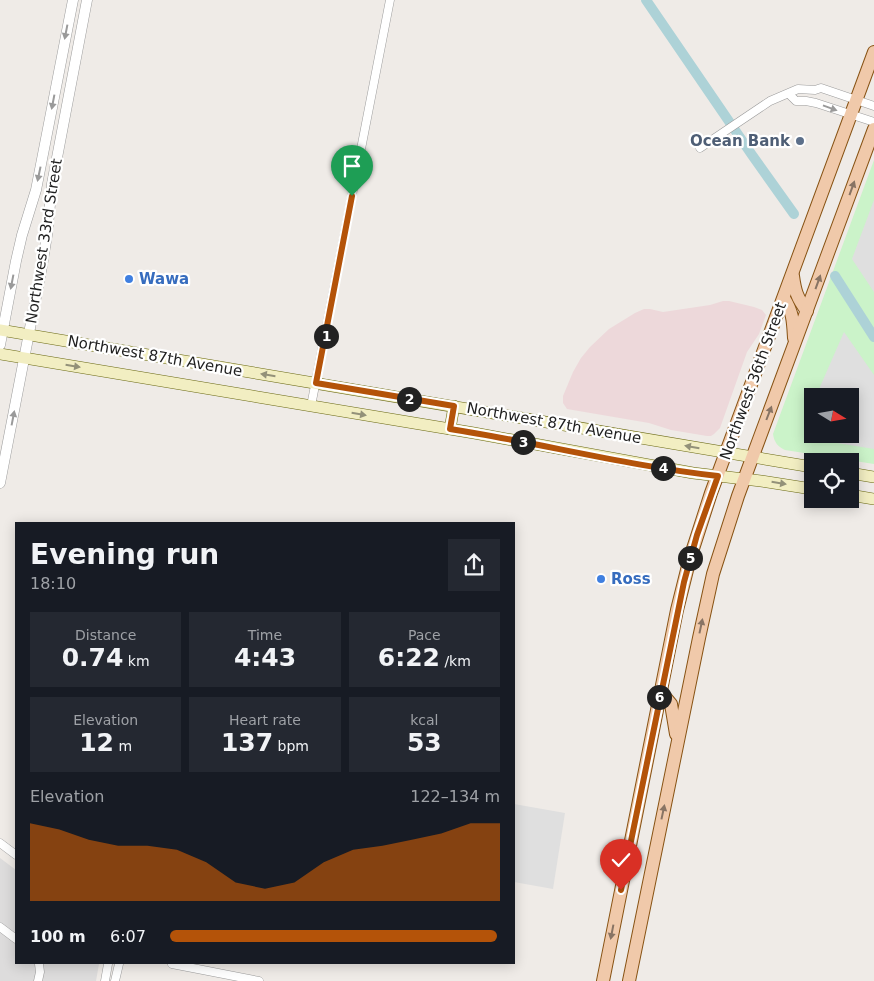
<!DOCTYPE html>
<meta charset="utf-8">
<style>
:root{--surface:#171b24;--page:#242831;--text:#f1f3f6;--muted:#9ea1a6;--accent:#b45309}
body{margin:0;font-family:"DejaVu Sans",sans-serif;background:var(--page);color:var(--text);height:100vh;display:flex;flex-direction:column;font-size:19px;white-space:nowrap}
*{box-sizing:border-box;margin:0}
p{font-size:16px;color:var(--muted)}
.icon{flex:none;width:28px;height:28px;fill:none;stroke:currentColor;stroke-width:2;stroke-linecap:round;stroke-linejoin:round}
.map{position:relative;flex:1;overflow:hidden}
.side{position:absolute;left:15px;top:522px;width:500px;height:442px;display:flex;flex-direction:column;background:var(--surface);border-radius:0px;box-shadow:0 2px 12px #0003}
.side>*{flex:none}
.needle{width:32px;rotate:101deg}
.fabs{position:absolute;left:804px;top:388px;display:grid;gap:10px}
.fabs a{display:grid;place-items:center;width:55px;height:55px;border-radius:0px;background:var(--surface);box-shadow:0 2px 12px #0003;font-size:25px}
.pin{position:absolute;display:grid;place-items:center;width:42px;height:42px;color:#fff;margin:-51px -21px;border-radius:50% 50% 50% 0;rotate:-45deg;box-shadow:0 0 5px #0007}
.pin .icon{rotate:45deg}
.km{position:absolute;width:25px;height:25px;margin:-12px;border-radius:50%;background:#222;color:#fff;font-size:14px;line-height:25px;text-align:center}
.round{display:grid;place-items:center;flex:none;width:52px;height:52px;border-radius:0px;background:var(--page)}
.head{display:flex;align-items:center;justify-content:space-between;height:85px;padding:0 15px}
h1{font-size:28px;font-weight:800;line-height:38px}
.figures{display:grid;grid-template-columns:repeat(3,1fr);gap:8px;height:85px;padding:5px 15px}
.figures div{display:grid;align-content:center;border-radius:0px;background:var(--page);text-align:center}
.figures b{font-size:25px;font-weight:800}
.figures small{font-size:14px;font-weight:400}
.figures p{font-size:14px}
.chart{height:140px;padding:10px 15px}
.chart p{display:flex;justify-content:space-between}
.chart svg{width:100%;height:90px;margin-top:5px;fill:var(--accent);opacity:.7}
ul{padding:0 15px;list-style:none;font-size:16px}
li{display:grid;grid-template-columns:80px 60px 1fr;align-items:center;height:38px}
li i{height:12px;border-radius:6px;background:var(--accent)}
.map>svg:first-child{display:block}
</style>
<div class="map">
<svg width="874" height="981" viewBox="0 0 874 981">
<rect width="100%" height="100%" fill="#efebe7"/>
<polygon fill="#dddcdc" points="0,858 16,870 16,964 99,964 96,981 0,981"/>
<polygon fill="#edd8da" points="723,301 729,301 754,307 762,310 766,315 759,334 747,352 720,428 714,434 711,436 707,436 671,430 649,423 567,409 563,403 563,396 573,372 581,358 590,347 609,329 635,313 644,309 650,309 663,312 710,305"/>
<path fill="#cbf3c9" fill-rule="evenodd" d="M874,160V464L785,450C778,447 774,442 773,434ZM812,396H850V434H812Z"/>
<g fill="#dfdfdf">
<polygon points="874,200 874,292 852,259"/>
<polygon points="844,332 874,375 874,449 837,443 830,434 850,434 850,396 816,396"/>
<polygon points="514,804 565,813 553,889 514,882"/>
</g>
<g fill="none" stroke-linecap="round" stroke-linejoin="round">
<g stroke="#add2d7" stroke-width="10">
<polyline points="646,0 752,155 794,214"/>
<polyline points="835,276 874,337"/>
</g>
<g stroke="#9c9c9c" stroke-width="9">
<g id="minor">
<polyline points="789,94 796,101 806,101 816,103 874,122"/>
<polyline points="700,148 770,101 798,89 815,90 821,88 874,106"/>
<polyline points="311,406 390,0"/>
<polyline points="0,843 16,855"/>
<polyline points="0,927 16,939"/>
<polyline points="172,964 259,981"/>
<polyline points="38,981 40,972 39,964"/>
<polyline points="105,981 108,964"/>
<polyline points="115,981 119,964"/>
</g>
</g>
<g stroke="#9c9c9c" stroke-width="11">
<g id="tertiary">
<polyline points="0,345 16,261 22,235 36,190 73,0"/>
<polyline points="0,483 42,266 47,235 52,184 87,0"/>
</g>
</g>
<g stroke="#696813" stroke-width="12">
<g id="secondary">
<polyline points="0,330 812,467"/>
<polyline points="0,354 474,433 693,473 761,481 812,489"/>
<polyline points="450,429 454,406"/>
<polyline points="850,473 874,477"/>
<polyline points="850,495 874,499"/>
</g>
</g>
<g stroke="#875213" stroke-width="14">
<g id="primary">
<path d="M793,276C795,291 797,298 807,311"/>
<path d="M784,298C793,313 793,320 794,338"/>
<polyline points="660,695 666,698 671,704 676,734"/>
<polyline points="603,981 677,610 690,558 711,493 874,52"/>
<polyline points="629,981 699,638 713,574 738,496 874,129"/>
</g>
</g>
<use href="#minor" stroke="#fff" stroke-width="8"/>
<use href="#tertiary" stroke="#fff" stroke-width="10"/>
<use href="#secondary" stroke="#f2eec2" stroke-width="11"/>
<use href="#primary" stroke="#f0c9aa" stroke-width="12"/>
</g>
<defs><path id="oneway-solid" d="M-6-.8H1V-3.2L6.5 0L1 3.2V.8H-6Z" transform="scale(1.25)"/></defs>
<g fill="#9a9a9a">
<use href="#oneway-solid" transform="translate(66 32) rotate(101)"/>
<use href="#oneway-solid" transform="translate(53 102) rotate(101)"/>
<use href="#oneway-solid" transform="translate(830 108) rotate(20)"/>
<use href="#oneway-solid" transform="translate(39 174) rotate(102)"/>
<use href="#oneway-solid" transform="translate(12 282) rotate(101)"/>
<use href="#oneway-solid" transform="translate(13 418) rotate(-79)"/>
</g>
<g fill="#887464">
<use href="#oneway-solid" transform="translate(852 188) rotate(-70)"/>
<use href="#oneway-solid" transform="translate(818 282) rotate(-70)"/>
<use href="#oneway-solid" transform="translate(769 413) rotate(-69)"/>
<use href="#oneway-solid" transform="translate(701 626) rotate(-78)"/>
<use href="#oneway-solid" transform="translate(663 812) rotate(-78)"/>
<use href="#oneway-solid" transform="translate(612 932) rotate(101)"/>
</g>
<g fill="#939179">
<use href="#oneway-solid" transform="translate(73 366) rotate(9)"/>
<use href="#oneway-solid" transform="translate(268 375) rotate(-171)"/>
<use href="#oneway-solid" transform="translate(359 414) rotate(10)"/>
<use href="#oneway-solid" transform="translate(692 447) rotate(-170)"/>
<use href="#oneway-solid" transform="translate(779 483) rotate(9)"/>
</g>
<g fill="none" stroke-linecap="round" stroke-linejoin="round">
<g stroke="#fff" stroke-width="10">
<path id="route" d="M352,196L316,383L454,406L450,429C540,443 628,466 718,476L697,535L684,582L621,890"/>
</g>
<use href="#route" stroke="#b45309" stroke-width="6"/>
</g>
<circle fill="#5c6f8a" stroke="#fff" stroke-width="2" cx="800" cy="141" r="5"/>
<g fill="#3f7fe0" stroke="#fff" stroke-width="2">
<circle cx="129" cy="279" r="5"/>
<circle cx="601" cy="579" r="5"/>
</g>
<g text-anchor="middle" stroke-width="4.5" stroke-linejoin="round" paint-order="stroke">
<g font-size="15" font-weight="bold" fill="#4e5e75" stroke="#fff" text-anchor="end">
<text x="790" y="146">Ocean Bank</text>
</g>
<g font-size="15" fill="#1f1f1f" stroke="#fff">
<text transform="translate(44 241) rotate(-81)" y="5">Northwest 33rd Street</text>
<text transform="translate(155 356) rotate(10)" y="5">Northwest 87th Avenue</text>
<text transform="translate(753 381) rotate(-70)" y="5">Northwest 36th Street</text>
<text transform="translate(554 423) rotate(10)" y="5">Northwest 87th Avenue</text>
</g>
<g font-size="15" font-weight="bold" fill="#366cbe" stroke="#fff" text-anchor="start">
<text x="139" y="284">Wawa</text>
<text x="611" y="584">Ross</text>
</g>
</g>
</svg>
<div class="fabs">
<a><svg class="needle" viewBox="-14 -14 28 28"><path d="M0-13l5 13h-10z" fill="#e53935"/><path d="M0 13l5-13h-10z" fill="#9ea1a6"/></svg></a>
<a><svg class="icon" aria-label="locate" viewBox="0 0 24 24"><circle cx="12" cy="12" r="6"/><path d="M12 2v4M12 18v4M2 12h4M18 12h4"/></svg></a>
</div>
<div class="pin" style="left:352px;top:196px;background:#1e9e55"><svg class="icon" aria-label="arrive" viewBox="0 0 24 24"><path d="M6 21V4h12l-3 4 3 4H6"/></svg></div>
<div class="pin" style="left:621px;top:890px;background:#d93025"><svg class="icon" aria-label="check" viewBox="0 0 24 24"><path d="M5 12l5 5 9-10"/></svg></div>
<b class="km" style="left:326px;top:336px">1</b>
<b class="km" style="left:409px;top:399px">2</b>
<b class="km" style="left:523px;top:442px">3</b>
<b class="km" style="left:663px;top:468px">4</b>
<b class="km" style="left:690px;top:558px">5</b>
<b class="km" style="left:659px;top:697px">6</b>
<section class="side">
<div class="head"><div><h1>Evening run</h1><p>18:10</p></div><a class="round"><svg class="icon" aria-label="share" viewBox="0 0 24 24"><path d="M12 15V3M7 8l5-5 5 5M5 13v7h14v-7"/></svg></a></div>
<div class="figures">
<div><p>Distance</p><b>0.74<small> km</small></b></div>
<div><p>Time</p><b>4:43</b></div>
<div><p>Pace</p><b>6:22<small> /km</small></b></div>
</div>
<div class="figures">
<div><p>Elevation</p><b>12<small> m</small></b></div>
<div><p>Heart rate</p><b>137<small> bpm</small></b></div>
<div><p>kcal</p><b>53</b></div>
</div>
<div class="chart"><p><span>Elevation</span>122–134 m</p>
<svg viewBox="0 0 160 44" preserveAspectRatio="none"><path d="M0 44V6L10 9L20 14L30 17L40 17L50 19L60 25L70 35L80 38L90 35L100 25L110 19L120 17L130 14L140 11L150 6L160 6V44z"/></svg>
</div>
<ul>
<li><b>100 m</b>6:07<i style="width:99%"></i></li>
</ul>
</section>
</div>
